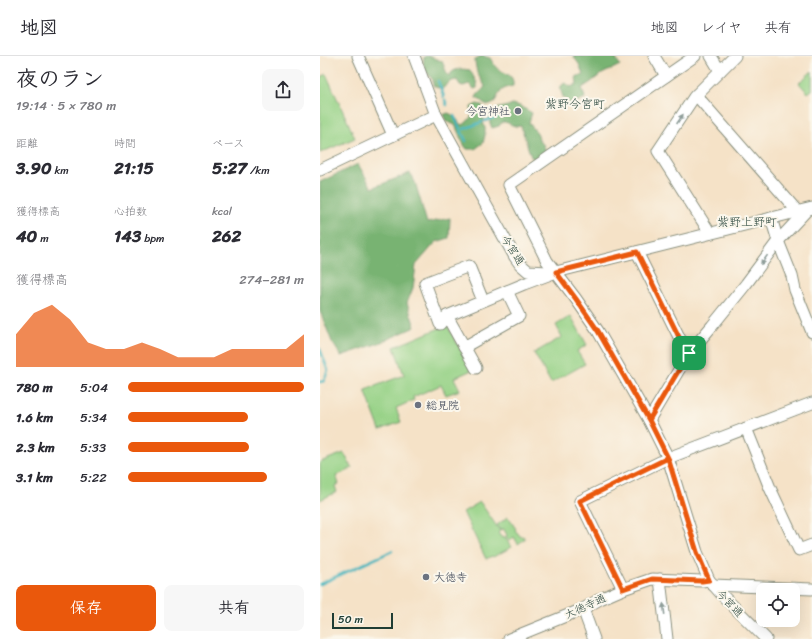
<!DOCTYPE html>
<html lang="ja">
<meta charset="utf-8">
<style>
:root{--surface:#fff;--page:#f7f7f7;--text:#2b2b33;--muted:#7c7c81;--line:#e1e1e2;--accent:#ea580c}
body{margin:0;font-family:Sriracha,"Klee One",sans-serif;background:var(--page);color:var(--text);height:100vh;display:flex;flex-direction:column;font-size:15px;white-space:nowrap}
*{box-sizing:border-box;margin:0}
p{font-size:13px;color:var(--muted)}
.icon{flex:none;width:22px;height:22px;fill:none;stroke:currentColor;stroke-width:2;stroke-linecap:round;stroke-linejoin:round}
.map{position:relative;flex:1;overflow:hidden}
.drawer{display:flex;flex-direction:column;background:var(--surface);width:320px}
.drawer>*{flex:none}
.controls{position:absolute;left:436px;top:527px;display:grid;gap:8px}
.controls a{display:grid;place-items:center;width:44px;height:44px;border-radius:8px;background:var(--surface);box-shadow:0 4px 16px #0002;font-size:20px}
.scale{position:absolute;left:12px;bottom:10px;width:61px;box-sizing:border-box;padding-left:4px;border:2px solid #1f3d34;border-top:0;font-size:11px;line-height:14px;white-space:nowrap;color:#1f3d34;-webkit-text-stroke:3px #fbf7ec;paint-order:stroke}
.pin{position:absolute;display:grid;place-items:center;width:34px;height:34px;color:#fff;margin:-17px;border-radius:8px;box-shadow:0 2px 6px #0006}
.round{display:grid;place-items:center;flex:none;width:42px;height:42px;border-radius:8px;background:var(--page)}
.summary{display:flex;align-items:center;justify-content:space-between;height:68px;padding:0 16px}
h1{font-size:22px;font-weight:700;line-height:30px}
.figures{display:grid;grid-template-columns:repeat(3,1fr);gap:6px;height:68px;padding:4px 16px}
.figures div{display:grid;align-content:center}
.figures b{font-size:17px;font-weight:700}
.figures small{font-size:11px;font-weight:400}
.figures p{font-size:11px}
.chart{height:112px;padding:8px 16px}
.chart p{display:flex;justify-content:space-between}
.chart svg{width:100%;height:72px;margin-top:4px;fill:var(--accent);opacity:.7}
.cta{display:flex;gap:8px;margin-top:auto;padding:8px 16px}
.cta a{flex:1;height:46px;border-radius:8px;background:var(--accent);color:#fff;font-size:16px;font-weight:700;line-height:46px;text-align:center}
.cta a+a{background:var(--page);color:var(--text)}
ul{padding:0 16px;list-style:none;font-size:13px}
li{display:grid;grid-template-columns:64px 48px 1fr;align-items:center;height:30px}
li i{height:10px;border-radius:5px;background:var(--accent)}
header{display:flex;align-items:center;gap:24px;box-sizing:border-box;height:56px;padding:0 20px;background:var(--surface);border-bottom:1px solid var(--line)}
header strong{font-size:19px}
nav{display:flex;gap:22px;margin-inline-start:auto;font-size:14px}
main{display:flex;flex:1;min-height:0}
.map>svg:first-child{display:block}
</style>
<header>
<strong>地図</strong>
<nav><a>地図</a><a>レイヤ</a><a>共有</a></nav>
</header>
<main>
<section class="drawer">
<div class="summary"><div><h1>夜のラン</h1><p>19:14 · 5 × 780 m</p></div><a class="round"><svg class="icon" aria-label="share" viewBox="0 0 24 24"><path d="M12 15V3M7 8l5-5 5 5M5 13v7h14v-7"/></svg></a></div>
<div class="figures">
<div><p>距離</p><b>3.90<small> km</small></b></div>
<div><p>時間</p><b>21:15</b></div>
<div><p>ペース</p><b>5:27<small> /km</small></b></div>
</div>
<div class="figures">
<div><p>獲得標高</p><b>40<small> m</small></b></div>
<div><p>心拍数</p><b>143<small> bpm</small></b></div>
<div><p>kcal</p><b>262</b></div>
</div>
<div class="chart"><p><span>獲得標高</span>274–281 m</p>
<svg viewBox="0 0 160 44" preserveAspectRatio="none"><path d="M0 44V24L10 11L20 6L30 15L40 29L50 33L60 33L70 29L80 33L90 38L100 38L110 38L120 33L130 33L140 33L150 33L160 24V44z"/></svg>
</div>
<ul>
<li><b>780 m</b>5:04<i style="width:100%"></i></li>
<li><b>1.6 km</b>5:34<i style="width:68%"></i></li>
<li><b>2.3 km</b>5:33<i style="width:69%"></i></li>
<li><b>3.1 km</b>5:22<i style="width:79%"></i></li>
</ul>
<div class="cta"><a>保存</a><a>共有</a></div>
</section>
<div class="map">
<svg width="492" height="583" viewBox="0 0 492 583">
<rect width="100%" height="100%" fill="#fbf7ec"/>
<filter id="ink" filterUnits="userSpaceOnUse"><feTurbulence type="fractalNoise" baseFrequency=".025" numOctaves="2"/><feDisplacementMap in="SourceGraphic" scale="8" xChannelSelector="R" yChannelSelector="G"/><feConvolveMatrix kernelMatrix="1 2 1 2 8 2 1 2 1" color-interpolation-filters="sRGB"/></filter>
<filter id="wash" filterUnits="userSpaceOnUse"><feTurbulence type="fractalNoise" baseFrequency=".012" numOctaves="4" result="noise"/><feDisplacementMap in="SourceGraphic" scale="16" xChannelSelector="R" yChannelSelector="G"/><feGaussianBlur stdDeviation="0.9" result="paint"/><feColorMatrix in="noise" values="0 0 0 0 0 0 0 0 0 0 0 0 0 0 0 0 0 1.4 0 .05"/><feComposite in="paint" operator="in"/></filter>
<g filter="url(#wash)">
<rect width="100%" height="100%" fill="#f5e2c7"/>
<g fill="#95d185" stroke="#5a875c">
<polygon points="492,15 492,34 488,37 479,27"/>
<polygon points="6,18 35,82 0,97 0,21"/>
<polygon points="251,260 267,289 257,295 265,308 231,327 214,297 242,281 236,269"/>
<polygon points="127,269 152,314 134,322 140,334 126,339 121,329 93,341 94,344 76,352 81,366 60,374 45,334 84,319 74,291"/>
<polygon points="24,397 32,412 16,420 19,428 15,430 17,436 0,444 0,406"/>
<polygon points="160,446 180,475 178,477 182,482 184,481 192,491 173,501 172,500 166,503 143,456"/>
<polygon points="188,461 196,473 195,474 201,481 203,480 205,483 198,488 194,481 189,485 186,480 187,479 183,472 181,474 177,469"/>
</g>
<g fill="#78b372" stroke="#4c7853">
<path d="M107,0L122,5L127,18L129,20C134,11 142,13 150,14L157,27V32L154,33L149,28L143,30L140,29L137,24L131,25L122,33L113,30V24L109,19L106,16L103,11L104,1Z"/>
<path d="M162,0L170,2C172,4 173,8 175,10C181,18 195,16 193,30C189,31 184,32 181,35C177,39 175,51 167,49C164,48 160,43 156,42C157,37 163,35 165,30L157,17L155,6V4L157,2Z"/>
<polygon points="253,0 294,0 300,9 280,19 271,26 262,32 265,42 251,48 243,41 240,32 242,29 245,27 251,31 257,28 256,21 263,18 259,8"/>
<path d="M157,48L162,49L165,56L163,66L165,72V79L163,87L155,93H147C141,86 139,77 135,69L126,65L123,59L128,57C134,59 137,63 140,68L143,69C147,67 150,62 152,59L151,51Z"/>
<path d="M192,48L200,50L212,57L209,66C213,75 219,74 219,85L223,88L226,95L221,101L215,103L211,101L201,70C192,72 189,65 182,66L179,70L172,72L170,67V59L175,53L188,50Z"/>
<polygon points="38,108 52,132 90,117 95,126 107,167 130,162 129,182 116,186 96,209 93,232 87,247 95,271 59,287 21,300 12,286 0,255 0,126"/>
</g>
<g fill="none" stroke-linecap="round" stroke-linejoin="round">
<g stroke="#47b6be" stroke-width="2.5">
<polyline points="118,25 124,41"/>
<polyline points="125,44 127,49"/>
<polyline points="181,59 184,57"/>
<polyline points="134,60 146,85"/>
<polyline points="165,65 178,60"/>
<polyline points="144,73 162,66"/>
<polyline points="0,293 8,314 4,325 0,326"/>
<polyline points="0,528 72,495"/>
</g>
</g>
</g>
<g filter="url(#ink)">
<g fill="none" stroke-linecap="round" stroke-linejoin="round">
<g stroke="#8a907e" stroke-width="13">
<g id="minor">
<polyline points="38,0 73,79"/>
<polyline points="94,0 116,59 195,201 200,208 208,215 229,216"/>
<polyline points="334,0 346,20"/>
<polyline points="375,0 189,129 227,205 256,243 278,275 329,364 348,402 377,496 389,524 404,541 446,583"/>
<polyline points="391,0 400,15"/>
<polyline points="376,39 478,156"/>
<polyline points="0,114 116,59"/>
<polyline points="451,162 458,185 472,220 475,234 492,276"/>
<polyline points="390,177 338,95 374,41 415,0"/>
<polyline points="317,196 362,287 369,297"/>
<polyline points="163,245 149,210 105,227 120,268 127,260 204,228 236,216 492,152"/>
<polyline points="127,260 156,312"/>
<polyline points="144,291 199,260 187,235"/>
<polyline points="329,364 369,297 392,270 426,228 458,185 487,154"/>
<polyline points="426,372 450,432 479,494 492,489"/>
<polyline points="340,523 347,583"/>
<polyline points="393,529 492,533"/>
<polyline points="303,533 260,445 348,402 492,347"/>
<polyline points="263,553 274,583"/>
<polyline points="189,583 263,553 280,543 303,533 332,523 382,525 389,524"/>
</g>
</g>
<use href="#minor" stroke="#fff" stroke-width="11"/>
</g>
<defs><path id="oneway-solid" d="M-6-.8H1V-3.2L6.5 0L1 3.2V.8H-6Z"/></defs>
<g fill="#8f9e9a">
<use href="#oneway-solid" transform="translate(360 63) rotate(-56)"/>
<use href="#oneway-solid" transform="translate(444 204) rotate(126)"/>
<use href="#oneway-solid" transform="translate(344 553) rotate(-97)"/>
</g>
</g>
<g fill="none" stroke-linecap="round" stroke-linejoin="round" filter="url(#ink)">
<g stroke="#fff" stroke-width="8">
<polyline id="route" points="369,297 362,287 317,196 236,216 256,243 278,275 329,364 348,402 377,496 389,524 382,525 332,523 303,533 260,445 348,402 329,364 369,297"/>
</g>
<use href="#route" stroke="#ea580c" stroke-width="5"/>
</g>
<g fill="#6b7280" stroke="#fbf7ec" stroke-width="1.5">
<circle cx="198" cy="55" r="4"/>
<circle cx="98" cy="349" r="4"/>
<circle cx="106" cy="521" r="4"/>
</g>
<g text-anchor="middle" stroke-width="4" stroke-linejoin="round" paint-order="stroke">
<g font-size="11" font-weight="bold" fill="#5b616d" stroke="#fbf7ec" text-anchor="start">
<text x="190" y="59" text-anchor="end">今宮神社</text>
<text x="106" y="353">総見院</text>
<text x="114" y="525">大徳寺</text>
</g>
<g font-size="11" fill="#1f3d34" stroke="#fbf7ec">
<text transform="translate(193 194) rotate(57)" y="4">今宮通</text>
<text transform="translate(410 547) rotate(46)" y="4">今宮通</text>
<text transform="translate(265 550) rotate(-25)" y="4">大徳寺通</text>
</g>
<g font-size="12" fill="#1f3d34" stroke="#fbf7ec">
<text x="255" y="52">紫野今宮町</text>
<text x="427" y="170">紫野上野町</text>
</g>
</g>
</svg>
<div class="controls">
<a><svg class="icon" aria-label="locate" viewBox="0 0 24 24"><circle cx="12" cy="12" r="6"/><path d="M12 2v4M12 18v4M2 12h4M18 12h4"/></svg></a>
</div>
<div class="scale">50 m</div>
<div class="pin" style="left:369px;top:297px;background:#1e9e55"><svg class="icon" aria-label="arrive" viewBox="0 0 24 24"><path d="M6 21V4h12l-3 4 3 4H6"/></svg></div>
</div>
</main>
